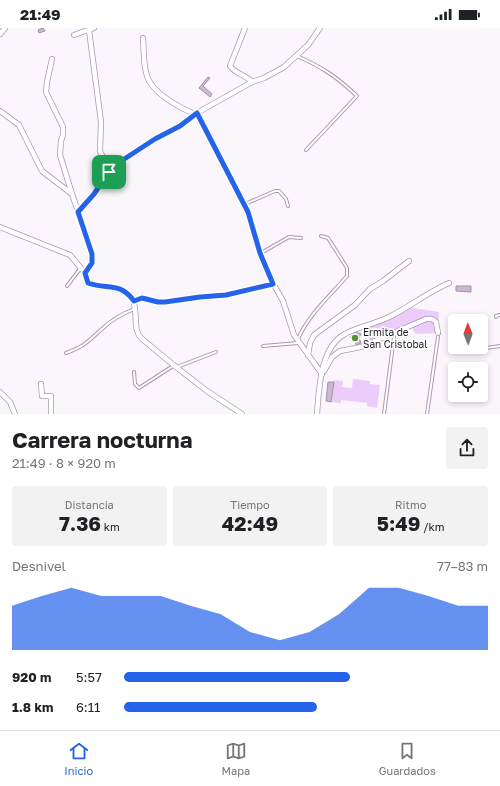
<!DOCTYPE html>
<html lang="es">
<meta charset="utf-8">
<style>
:root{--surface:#fff;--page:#f2f2f2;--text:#202124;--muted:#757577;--line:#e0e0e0;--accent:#2563eb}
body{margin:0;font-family:"Golos Text",sans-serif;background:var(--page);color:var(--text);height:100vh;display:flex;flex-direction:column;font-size:15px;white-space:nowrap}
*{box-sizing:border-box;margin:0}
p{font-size:13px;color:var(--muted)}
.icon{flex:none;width:22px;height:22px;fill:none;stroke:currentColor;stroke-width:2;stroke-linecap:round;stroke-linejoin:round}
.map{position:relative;height:386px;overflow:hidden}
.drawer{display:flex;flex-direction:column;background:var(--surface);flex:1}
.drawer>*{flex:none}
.needle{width:26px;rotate:359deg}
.buttons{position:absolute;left:448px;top:286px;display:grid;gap:8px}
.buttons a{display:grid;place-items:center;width:40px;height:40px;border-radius:4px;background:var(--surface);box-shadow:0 2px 6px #0003;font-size:20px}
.pin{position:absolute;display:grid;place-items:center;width:34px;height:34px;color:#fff;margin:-17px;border-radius:8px;box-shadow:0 2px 6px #0006}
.round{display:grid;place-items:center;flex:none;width:42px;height:42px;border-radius:4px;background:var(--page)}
.overview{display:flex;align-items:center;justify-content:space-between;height:68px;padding:0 12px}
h1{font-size:22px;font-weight:700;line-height:30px}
.figures{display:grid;grid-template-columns:repeat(3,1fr);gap:6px;height:68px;padding:4px 12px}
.figures div{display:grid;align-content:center;border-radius:4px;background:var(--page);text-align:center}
.figures b{font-size:20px;font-weight:700}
.figures small{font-size:11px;font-weight:400}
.figures p{font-size:11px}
.chart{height:112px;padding:8px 12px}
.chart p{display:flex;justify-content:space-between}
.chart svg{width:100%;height:72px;margin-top:4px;fill:var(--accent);opacity:.7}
ul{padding:0 12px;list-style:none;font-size:13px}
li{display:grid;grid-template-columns:64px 48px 1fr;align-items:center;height:30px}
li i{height:10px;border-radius:5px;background:var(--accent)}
.status{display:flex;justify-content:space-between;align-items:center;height:28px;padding:0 20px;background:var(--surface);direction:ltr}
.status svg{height:11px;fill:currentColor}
.tab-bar{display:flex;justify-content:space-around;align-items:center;height:56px;border-top:1px solid var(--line);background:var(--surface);font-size:11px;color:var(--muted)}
.tab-bar a{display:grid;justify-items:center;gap:2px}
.tab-bar .on{color:var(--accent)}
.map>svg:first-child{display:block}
</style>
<div class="status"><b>21:49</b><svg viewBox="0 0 49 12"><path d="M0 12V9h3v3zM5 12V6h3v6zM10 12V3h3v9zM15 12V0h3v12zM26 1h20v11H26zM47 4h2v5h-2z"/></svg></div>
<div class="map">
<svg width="500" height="386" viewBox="0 0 500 386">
<rect width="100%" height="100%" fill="#faf6fc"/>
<g fill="#ecccfa">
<polygon points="408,279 439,284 438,305 416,306 410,297 367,316 362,300"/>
<polygon points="353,351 370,353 370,356 380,357 377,380 367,378 367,375 341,372 341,375 331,374 334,352 343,353 342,359 352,360"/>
</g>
<g fill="#ccb7d5" stroke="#a48fac">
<polygon points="43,0 45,3 39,5 38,2"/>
<polygon points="208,49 210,50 203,58 212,66 210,69 199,60"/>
<polygon points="456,258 471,258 471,264 456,263"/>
<polygon points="355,304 361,306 359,310 361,315 356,317 355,312 352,312 350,309"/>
<polygon points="328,354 334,354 331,374 326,373"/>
</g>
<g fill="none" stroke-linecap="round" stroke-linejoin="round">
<g stroke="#ab97b4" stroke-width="4">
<g id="lane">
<path d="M297,28C322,39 337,49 357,68L306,122"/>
<polyline points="245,176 275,163 279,163 286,171 288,178"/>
<polyline points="261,225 289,209 301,210"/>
<polyline points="67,258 80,241"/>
<polyline points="496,289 496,288 500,287"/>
<path d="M298,311C309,286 330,268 347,248V240L328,210L321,208"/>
<polyline points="263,318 298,315"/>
<polyline points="486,320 500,318"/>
<path d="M66,325C85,318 87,314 102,301C111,292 122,286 134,281"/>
<polyline points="177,339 216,324"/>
<polyline points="134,344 135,356 139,360 173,338"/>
<polyline points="384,386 394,309"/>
<polyline points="427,386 438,309"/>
</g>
</g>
<g stroke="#ab97b4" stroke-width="6">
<g id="street">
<path d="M245,0L230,38C234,45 246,47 252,54"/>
<polyline points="89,2 101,94 100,123 109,144"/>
<polyline points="0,6 5,0"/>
<polyline points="74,7 94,0"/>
<path d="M143,10C144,22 143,36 147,48C152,65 180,80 195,86"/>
<polyline points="52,31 47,54 46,64 63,99 63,107 61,113 60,127 72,166"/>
<polyline points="0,83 19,97 42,143 72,166 92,225 92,235 85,245"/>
<polyline points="197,85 248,184 260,225 271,252 283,273 294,307 322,346"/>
<polyline points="78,184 94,166 112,139 155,111 180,97 197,85 252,54 264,50 284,39 308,17 320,0"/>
<path d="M0,199L70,227L85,245L88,255C91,256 94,257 97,258C105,260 114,258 121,261C145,273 129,297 141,310L176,339L207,363L242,386"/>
<polyline points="134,273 142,270 158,273 165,274 200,269 226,267 273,256"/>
<polyline points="308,327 310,315 314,307 355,277 370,261 383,253 409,233"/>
<polyline points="324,343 332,329 340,323 361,319 426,291 432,291 436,294 438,305"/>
<polyline points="41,356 42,368 51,368 51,386"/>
<polyline points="0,364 10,374 15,386"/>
<path d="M317,386C319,361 320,319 345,306C359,298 376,296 391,288C411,278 428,264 449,255"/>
</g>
</g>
<use href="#lane" stroke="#fff" stroke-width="2"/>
<use href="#street" stroke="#fff" stroke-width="4.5"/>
</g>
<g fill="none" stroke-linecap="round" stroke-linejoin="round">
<g stroke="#fff" stroke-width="8">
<path id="route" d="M197,85L248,184L260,225L273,256L226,267L200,269L165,274H158L142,270L134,273C119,253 108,262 88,255L85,245L92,235V226L78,184L94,166L112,139L155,111L180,98Z"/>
</g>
<use href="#route" stroke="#2563eb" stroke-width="5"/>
</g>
<circle fill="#549131" stroke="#fff" stroke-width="1.5" cx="355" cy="310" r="4"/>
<g text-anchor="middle" stroke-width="3.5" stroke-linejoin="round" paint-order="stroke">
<g font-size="10" fill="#231b26" stroke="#fff" text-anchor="start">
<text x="363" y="308">Ermita de<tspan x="363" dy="12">San Cristobal</tspan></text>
</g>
</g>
</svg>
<div class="buttons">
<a><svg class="needle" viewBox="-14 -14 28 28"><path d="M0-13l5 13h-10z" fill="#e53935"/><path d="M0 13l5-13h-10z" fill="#757577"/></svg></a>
<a><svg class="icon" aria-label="locate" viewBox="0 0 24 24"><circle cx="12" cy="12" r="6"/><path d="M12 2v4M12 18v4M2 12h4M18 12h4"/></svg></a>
</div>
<div class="pin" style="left:109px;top:144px;background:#1e9e55"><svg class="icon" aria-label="arrive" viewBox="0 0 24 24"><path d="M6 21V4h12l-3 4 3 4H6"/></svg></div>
</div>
<section class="drawer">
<div class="overview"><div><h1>Carrera nocturna</h1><p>21:49 · 8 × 920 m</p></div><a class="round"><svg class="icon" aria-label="share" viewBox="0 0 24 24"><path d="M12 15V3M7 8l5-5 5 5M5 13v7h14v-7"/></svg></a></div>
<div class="figures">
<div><p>Distancia</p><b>7.36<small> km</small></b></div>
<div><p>Tiempo</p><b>42:49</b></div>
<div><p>Ritmo</p><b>5:49<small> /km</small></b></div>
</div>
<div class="chart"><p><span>Desnivel</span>77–83 m</p>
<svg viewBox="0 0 160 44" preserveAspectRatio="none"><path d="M0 44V17L10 11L20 6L30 11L40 11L50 11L60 17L70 22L80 33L90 38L100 33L110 22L120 6L130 6L140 11L150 17L160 17V44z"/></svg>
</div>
<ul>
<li><b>920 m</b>5:57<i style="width:62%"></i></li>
<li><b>1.8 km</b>6:11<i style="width:53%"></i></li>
</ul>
</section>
<nav class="tab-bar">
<a class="on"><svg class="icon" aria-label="home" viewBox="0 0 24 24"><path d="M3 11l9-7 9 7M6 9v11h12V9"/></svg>Inicio</a>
<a><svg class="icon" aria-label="map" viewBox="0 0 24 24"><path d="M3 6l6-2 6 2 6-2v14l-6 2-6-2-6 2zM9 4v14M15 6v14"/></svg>Mapa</a>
<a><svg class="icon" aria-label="saved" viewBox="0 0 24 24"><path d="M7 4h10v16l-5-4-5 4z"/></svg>Guardados</a>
</nav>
